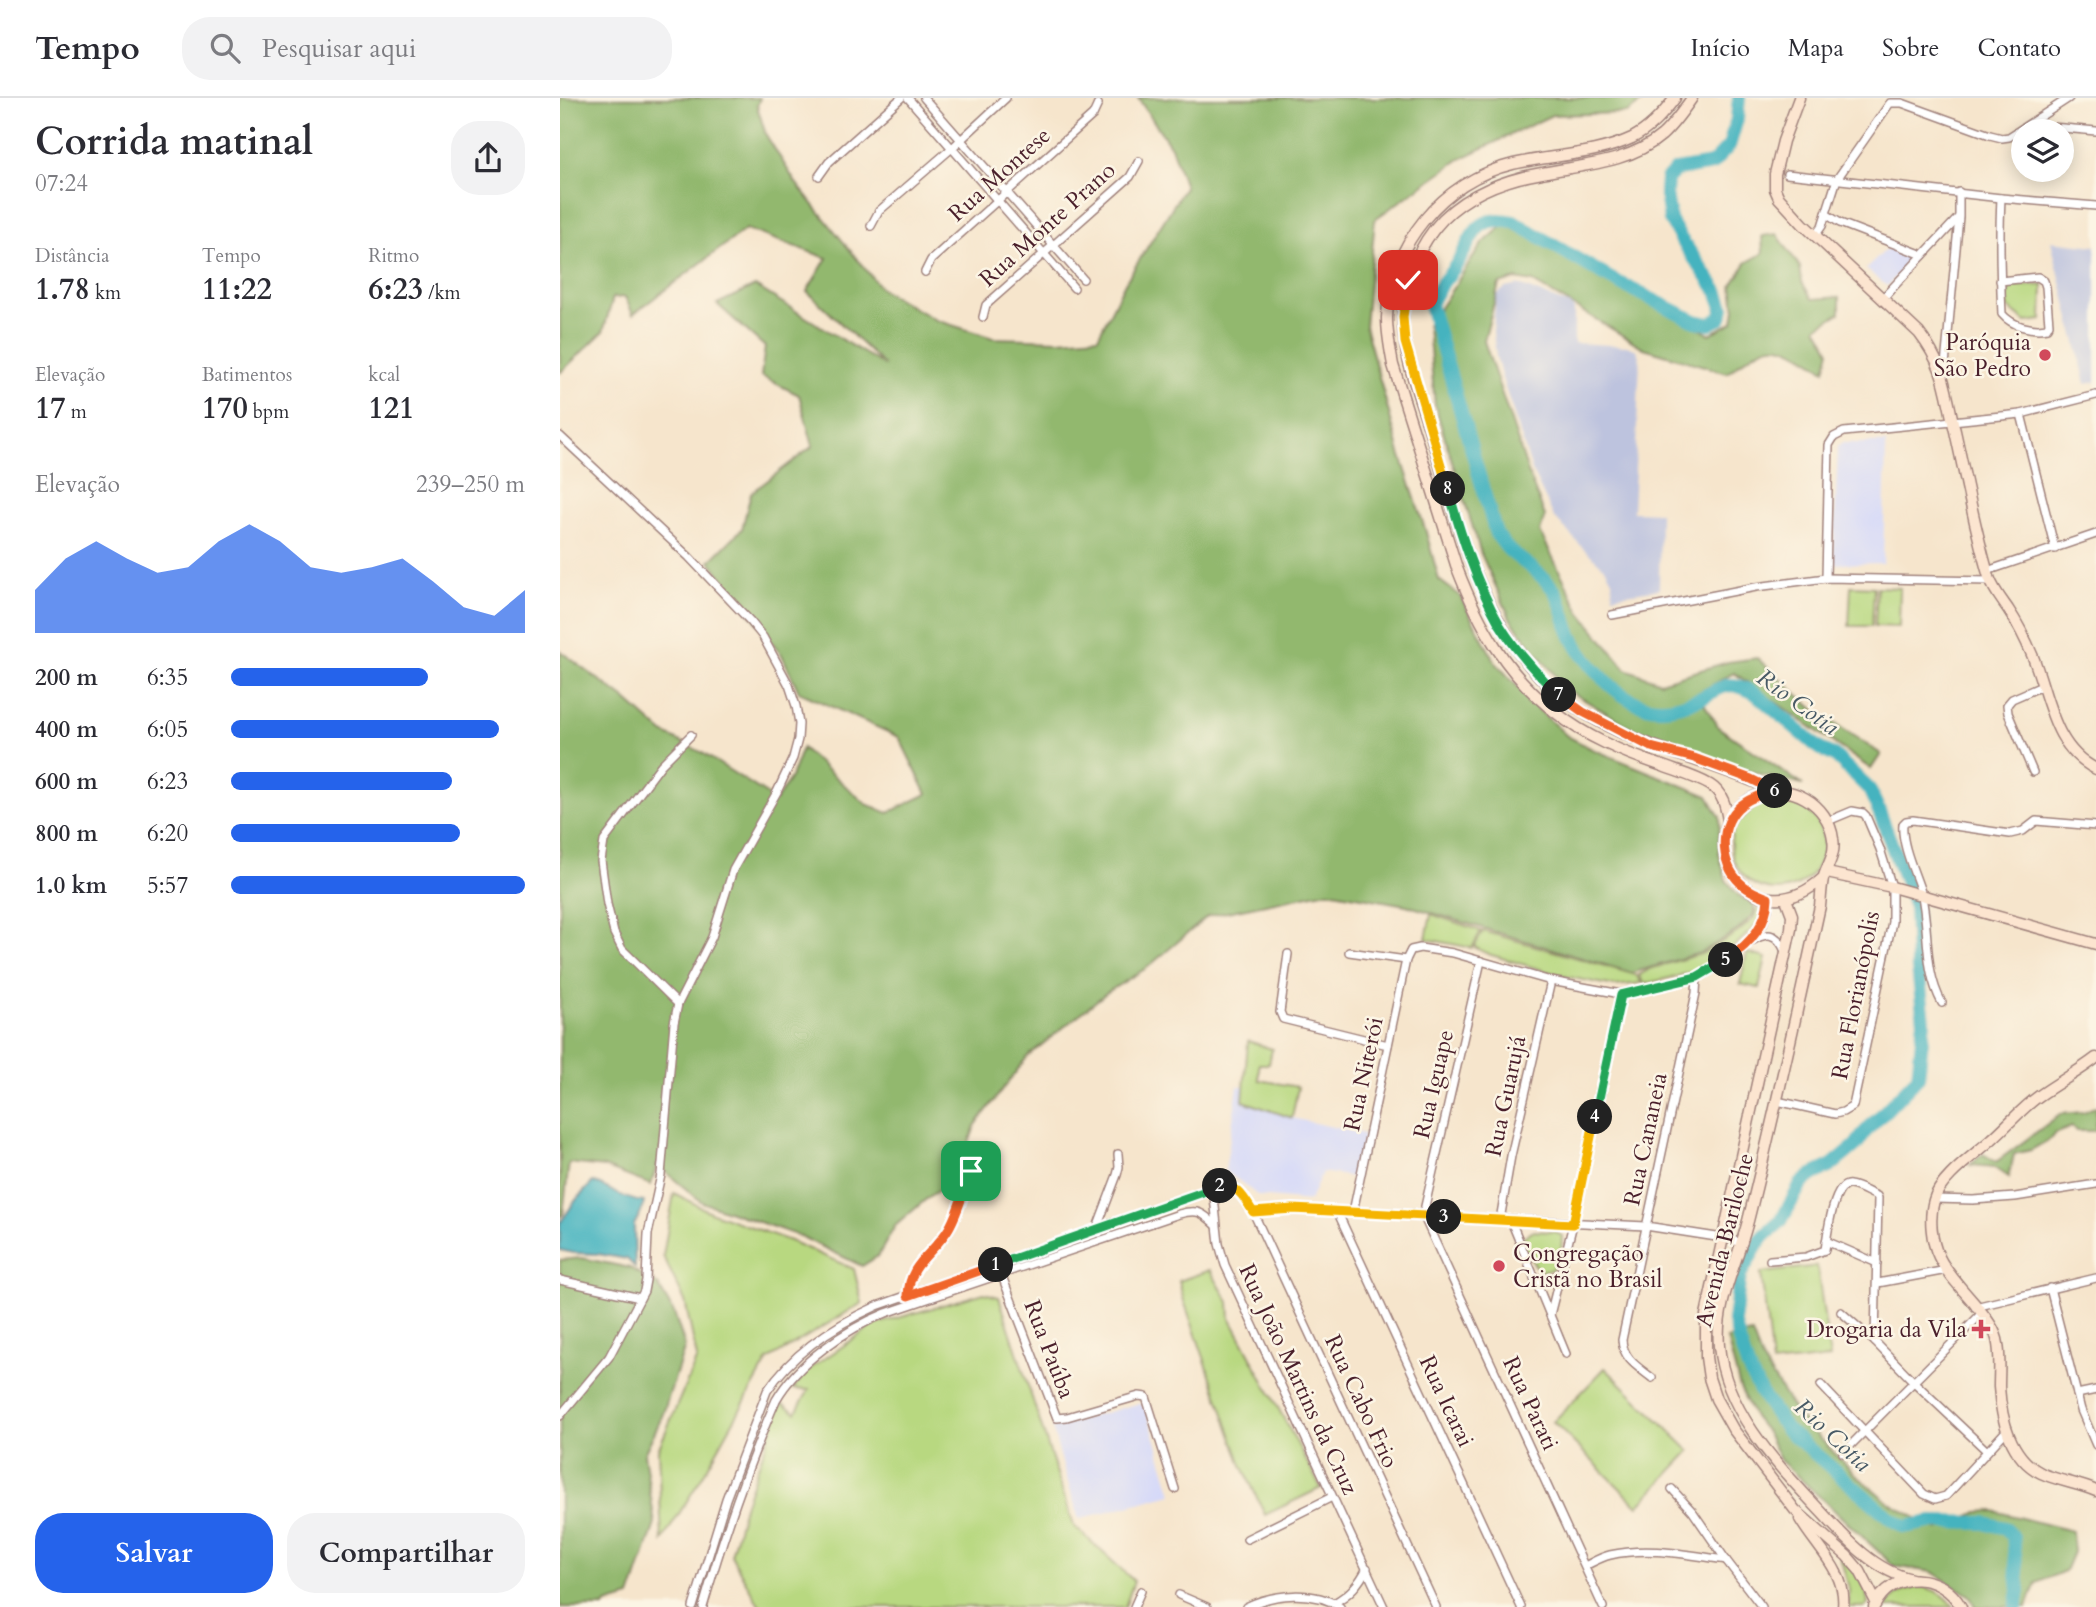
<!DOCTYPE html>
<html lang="pt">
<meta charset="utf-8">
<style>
:root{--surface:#fff;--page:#f2f2f3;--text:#2b2b33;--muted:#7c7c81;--line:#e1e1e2;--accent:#2563eb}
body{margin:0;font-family:Cardo,serif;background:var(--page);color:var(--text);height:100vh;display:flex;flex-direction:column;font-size:26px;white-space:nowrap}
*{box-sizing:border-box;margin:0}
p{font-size:23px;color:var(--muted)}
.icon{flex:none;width:38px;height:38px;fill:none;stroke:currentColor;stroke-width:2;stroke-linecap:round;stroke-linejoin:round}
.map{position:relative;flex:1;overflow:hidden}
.side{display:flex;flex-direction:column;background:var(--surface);width:560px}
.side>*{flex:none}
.buttons{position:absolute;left:1451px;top:21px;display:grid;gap:14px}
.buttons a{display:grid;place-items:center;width:63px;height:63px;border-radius:50%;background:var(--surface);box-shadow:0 4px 18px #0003;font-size:35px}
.pin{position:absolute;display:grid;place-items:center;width:60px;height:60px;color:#fff;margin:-30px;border-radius:14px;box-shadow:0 4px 10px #0006}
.km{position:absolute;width:35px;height:35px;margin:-18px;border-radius:50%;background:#222;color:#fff;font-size:19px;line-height:35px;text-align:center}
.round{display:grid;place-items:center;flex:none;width:74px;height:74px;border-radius:28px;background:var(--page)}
.headline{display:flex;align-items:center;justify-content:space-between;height:119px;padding:0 35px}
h1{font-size:38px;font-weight:800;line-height:52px}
.metrics{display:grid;grid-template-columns:repeat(3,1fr);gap:10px;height:119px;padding:7px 35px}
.metrics div{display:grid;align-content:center}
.metrics b{font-size:30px;font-weight:800}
.metrics small{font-size:19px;font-weight:400}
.metrics p{font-size:19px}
.chart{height:196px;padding:14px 35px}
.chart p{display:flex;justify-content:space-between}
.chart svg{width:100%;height:126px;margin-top:7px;fill:var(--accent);opacity:.7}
.action{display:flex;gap:14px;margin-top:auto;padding:14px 35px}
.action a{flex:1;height:80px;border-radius:28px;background:var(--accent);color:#fff;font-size:28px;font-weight:800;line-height:80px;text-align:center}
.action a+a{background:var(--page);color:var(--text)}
ul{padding:0 35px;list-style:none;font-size:23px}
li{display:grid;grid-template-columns:112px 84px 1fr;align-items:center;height:52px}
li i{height:18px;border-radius:9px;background:var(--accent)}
header{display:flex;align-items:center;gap:42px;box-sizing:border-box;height:98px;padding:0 35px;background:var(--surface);border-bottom:2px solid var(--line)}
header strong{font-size:33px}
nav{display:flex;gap:38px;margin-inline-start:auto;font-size:24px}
.search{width:490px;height:63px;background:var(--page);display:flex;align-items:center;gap:18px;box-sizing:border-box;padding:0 24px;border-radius:28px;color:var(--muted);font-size:26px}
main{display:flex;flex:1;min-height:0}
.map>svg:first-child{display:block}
</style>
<header>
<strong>Tempo</strong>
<div class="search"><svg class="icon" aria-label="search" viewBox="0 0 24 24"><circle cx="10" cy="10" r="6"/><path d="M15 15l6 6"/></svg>Pesquisar aqui</div>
<nav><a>Início</a><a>Mapa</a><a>Sobre</a><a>Contato</a></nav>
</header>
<main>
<section class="side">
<div class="headline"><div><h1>Corrida matinal</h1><p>07:24</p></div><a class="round"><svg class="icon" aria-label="share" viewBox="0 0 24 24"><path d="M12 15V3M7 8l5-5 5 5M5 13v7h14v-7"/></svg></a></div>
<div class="metrics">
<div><p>Distância</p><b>1.78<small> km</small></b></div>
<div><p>Tempo</p><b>11:22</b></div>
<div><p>Ritmo</p><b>6:23<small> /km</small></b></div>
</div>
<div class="metrics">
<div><p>Elevação</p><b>17<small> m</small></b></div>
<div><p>Batimentos</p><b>170<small> bpm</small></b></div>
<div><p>kcal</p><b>121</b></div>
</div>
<div class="chart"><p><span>Elevação</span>239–250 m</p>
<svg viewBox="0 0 160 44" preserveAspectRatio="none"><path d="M0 44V29L10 18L20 12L30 18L40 23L50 21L60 12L70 6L80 12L90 21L100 23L110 21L120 18L130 26L140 35L150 38L160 29V44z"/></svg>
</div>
<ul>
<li><b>200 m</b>6:35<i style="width:67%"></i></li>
<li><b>400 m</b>6:05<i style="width:91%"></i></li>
<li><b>600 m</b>6:23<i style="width:75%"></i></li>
<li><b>800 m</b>6:20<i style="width:78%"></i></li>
<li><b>1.0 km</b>5:57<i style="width:100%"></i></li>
</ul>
<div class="action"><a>Salvar</a><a>Compartilhar</a></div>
</section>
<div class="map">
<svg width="1536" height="1509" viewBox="0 0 1536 1509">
<rect width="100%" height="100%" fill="#fcf5e5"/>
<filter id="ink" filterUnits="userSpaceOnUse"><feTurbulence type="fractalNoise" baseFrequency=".0143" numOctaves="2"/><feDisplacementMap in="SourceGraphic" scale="14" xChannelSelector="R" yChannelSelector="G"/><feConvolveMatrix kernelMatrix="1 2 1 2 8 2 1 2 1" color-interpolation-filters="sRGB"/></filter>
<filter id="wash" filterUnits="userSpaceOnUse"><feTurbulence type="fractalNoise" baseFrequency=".00686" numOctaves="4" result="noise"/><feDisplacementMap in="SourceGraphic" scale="28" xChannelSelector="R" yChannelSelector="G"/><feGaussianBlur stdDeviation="1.57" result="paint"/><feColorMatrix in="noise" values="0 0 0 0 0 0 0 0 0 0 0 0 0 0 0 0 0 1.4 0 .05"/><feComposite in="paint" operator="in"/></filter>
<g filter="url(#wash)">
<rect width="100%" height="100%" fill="#f6e5cc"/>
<g fill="#d4d8f9">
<polygon points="1330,148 1355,158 1327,188 1306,171"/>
<polygon points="1281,345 1326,345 1323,465 1273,466 1278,349"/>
<polygon points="678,988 733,997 732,1020 804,1036 794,1079 762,1074 750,1103 698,1098 681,1084 665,1073"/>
<polygon points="577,1306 581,1306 586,1310 612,1396 519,1421 492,1330"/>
</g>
<g fill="#bdc3de">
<polygon points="1491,143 1536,148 1536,284 1526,286"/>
<polygon points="959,187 1012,208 1014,212 1014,245 1067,248 1077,252 1080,262 1073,414 1100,415 1099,491 1053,498 1052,482 1046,471 1023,450 994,419 973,375 941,277 936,258 933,234 936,198 945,190"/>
</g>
<g fill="#b8d880" stroke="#817c56" stroke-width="2">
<polygon points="1483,187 1482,222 1466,224 1447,209 1449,188"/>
<polygon points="1291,488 1314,489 1312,528 1289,528"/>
<polygon points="1317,489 1340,490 1339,529 1315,528"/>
<circle cx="1217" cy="746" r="46"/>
<path d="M1199,806L1203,818C1183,843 1159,865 1128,875C1114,880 1099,882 1084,886L1079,877L1090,871L1143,855L1178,834L1193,821Z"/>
<polygon points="871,816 921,833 912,850 866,841"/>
<polygon points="923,833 1076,877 1082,885 1055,888 1003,878 928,856 914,849"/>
<polygon points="1187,855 1206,860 1199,890 1180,886"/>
<polygon points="688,943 712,951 709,966 699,966 699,982 738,989 732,1020 683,1003"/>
<polygon points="114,1095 150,1114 230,1143 294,1171 302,1205 208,1262 145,1374 102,1443 98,1352 137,1260 125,1203 103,1158"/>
<path d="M972,1133L996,1134L1002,1138L1001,1160L991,1172L980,1173C972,1164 963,1152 962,1140Z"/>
<polygon points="1257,1168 1270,1260 1212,1266 1201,1175"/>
<polygon points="650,1172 669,1204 670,1220 761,1390 705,1417 682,1367 623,1200 619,1183"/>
<polygon points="424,1195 439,1199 514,1428 574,1483 565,1509 200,1509 171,1457 185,1405 221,1305 236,1314 249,1292 233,1291 248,1272 314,1227"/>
<polygon points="1045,1270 1130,1353 1078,1408 993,1324"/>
<path d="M1280,1459C1296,1477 1306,1481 1308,1506L1305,1509H1289V1490Z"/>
<path d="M1362,1489C1376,1492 1386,1497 1394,1509H1326C1334,1495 1347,1491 1362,1489Z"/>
</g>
<g fill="#92b86e" stroke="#6e6c4c" stroke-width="2">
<polygon points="0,0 200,0 197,8 206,37 236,85 322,192 376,222 433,240 499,242 538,239 565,185 625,89 611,49 578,0 1087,0 1067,15 992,17 900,61 815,121 805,228 840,355 866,434 879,482 900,498 935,564 977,610 1007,638 1032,651 1148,698 1160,719 1159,756 1166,782 1178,797 1194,806 1194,816 1178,832 1140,855 1072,875 846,807 768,793 648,818 588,869 546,895 468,958 415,1028 402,1065 401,1080 371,1097 335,1128 318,1158 302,1168 242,1139 142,1104 97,1067 91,1087 44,1069 9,1065 3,1116 0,1119 0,553 65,601 103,635 141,654 216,702 231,679 242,650 306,706 328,715 367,696 339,639 239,594 222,557 150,463 182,431 191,395 253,348 239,297 201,278 205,249 157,206 195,188 325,268 247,193 267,160 186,131 73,216 65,199 53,200 43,234 0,275"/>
<path d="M945,126L1150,236L1173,224L1175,211L1172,188L1186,165L1203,155L1202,138L1217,136L1240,169L1242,184L1252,201L1280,199V215L1257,229L1270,253L1265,272C1248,262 1224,241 1204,250C1191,255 1179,267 1167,275L1084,250L973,184L956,181L939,186L924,243L971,383L985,418L980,434L1020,514L1066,571L1100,584L1168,564L1197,560L1257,614L1321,656L1311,671L1174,575L1138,595L1158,629L1243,687L1168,668L1084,637L1006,591L951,522L921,456L875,308L868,228L922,146Z"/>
<polygon points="1536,1008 1536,1033 1517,1033 1512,1029 1496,1035 1492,1040 1471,1052 1454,1056 1449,1079 1434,1069 1410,1067 1423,1056 1436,1064 1501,1016 1524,1014"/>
<polygon points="22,1160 70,1170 98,1187 114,1215 125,1248 102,1319 84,1356 95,1426 70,1499 46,1506 44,1509 0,1509 0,1162"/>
<polygon points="1192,1236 1202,1262 1238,1318 1294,1375 1328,1404 1378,1432 1418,1414 1434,1413 1512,1433 1513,1454 1505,1473 1476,1485 1467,1509 1415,1509 1410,1498 1372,1474 1334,1468 1220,1362 1207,1335 1194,1319 1180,1290 1167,1241"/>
</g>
<path fill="#45b3bf" stroke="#486975" stroke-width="2" d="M33,1084C51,1091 65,1102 84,1104L82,1112L74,1127L75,1169L67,1161L38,1156L13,1155L0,1152V1125L16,1102Z"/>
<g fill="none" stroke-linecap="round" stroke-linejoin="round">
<path stroke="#45b3bf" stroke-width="14" d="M1179,0L1177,21L1169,48L1152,66L1116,72L1107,81L1106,95L1110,122L1121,141L1157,193L1163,209L1161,220L1149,226L1135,223L1051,181L954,124C911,114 913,145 894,170C885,183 875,191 870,207L936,436C941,441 944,448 950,453C965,466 982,475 994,492C1003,505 1004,518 1009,532C1021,563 1064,610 1099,610C1112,611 1129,605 1141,600C1150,596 1160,588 1170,587C1179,587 1189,592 1196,596L1260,651L1275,658L1309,691L1319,713L1355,809L1357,862L1364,923L1358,979L1305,1034L1296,1047L1271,1068L1252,1077L1241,1086L1221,1123L1200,1142L1180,1177L1174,1223L1180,1246L1188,1270L1201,1295L1225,1330L1330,1420L1345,1429L1371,1424L1425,1425L1446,1430L1453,1439L1459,1493L1456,1509"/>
</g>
</g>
<g filter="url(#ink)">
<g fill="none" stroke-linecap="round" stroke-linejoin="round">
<g stroke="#a0827c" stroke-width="10">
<g id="street">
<polyline points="348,0 514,190"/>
<polyline points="364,0 523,181"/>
<polyline points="1470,27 1536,33"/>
<polyline points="1227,76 1441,100 1536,108"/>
<polyline points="259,78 269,64 341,0"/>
<polyline points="1266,116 1280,125 1363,157"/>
<polyline points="311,128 319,113 392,50 446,0"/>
<polyline points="1255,138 1262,128 1277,81 1330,5 1342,5 1430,37 1442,40 1449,39 1509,0"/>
<polyline points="365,174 371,162 533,17 538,6"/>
<path d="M1440,183L1478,179L1484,183L1486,189L1489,226L1487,230C1472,233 1452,228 1442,216C1440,177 1439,139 1441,100"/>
<polyline points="1323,200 1398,120"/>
<polyline points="423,219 426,207 570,79 579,63"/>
<polyline points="1384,278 1399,119 1399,94"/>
<polyline points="1461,316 1495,451"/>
<polyline points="0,338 129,459 191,524 203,539 229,587 236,608 239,626 238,641 233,660 217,694 173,772 152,839 118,906 114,925 101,1077 88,1136 86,1182 84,1193 49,1259 0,1318"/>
<polyline points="1427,473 1536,436"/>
<polyline points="1266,480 1269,347 1274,339 1284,334 1461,316 1536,297"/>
<polyline points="1052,517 1196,489 1266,480 1430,483"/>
<polyline points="1473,674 1448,615 1447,607 1452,601 1482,588"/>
<path d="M1190,844C1207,834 1216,833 1225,853"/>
<polyline points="789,854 846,862"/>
<polyline points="728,856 720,914 723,921 828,947"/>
<polyline points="921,863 863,1117 1043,1509"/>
<path d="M1382,905C1363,871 1370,831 1361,794C1355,775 1341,746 1343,726L1346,723L1353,722L1450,736L1463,733L1476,723L1536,728"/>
<polyline points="118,906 62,851 54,835 47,806 41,763 44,743 101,667 131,637"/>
<polyline points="1217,1003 1275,1016 1283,1014 1293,1008 1332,824 1332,789 1320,751 1306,718 1303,715 1292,713 1268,723"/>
<polyline points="653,1090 659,1146 665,1167 824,1509"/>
<polyline points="1374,1101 1413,1102 1455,1099 1536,1086"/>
<polyline points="777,1113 961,1509"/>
<polyline points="693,1114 876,1509"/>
<polyline points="793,1114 846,862 851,852 860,850 893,855 991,883 1061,896 1137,879 1155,870 1186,846 1203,826 1208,811 1208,800"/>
<polyline points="940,1122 951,1058 991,883"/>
<polyline points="951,1123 1006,1256"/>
<polyline points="539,1135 538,1127 557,1077 559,1069 558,1056"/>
<polyline points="1266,1143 1317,1165"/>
<path d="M1210,1162L1246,1159L1265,1152C1267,1139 1273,1084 1290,1087C1299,1088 1309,1095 1317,1098L1318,1100L1315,1244"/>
<polyline points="440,1173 497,1320 507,1319 579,1298 586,1299 615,1391"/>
<polyline points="974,1180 988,1181 1000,1176"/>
<polyline points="0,1182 80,1200"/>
<polyline points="1318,1185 1387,1172"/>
<polyline points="1490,1190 1521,1312 1536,1347"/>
<path d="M348,1198C349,1164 375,1156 390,1130C399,1113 404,1091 411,1073"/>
<polyline points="1415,1209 1536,1180"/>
<polyline points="1281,1214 1315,1244 1354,1284 1427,1353"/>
<polyline points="990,1217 1013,1126 1061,896"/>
<path d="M1092,1280C1078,1269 1063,1261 1062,1242L1136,895L1137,879"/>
<polyline points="1261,1287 1364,1396 1375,1401 1386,1398 1447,1332"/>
<polyline points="1517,1296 1536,1292"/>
<polyline points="1283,1355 1422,1215"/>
<polyline points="1112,1391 1133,1414 1166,1462 1202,1509"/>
<polyline points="687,1441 772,1399"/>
<path d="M1025,1468C1033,1464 1041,1459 1050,1457C1088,1448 1128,1457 1166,1462"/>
<polyline points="619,1497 647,1509"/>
<path d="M774,1505C790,1496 799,1486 807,1470"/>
<path d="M133,1509L166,1401L207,1293C233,1254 275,1227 317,1208L653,1090C675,1083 682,1096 693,1114L732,1111L1086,1128L1163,1140L1183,1145"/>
<path d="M143,1509C163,1439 187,1369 216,1302C238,1264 286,1231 326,1215L619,1116C638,1111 642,1114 656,1127"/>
<polyline points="574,1509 581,1493"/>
<path d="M686,1509C714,1495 754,1492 780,1509"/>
</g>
</g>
<g stroke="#a0827c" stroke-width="13">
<g id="secondary">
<path d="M1115,0C1103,16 1090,31 1072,40C1036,57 992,57 953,66C882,83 829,147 827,220C827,236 830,251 833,267L897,470C919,527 946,576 995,614C1026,639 1062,654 1100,667C1115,673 1135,678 1150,687C1163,695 1166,709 1168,723"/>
<path d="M1132,0C1123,13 1114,26 1102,37C1070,65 1022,67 982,75C947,81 909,95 883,121C859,146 844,182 843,217C842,255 858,294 869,330C897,423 920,531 999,597C1061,648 1144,659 1215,693"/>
<path d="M1239,0L1223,43L1215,76V91L1219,100L1243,126L1359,235C1386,270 1385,292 1395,333C1406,382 1415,432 1429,479C1433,491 1441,501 1448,511C1458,526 1466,542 1473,559C1489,599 1493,650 1536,671"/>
<polyline points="1267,775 1332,789 1536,846"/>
<path d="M1263,780C1189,846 1122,733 1196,698C1229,682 1269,706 1273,741C1276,757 1267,767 1263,781C1261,790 1261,800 1260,808C1237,912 1215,1016 1189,1119C1179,1161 1155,1204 1159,1248C1165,1311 1212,1361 1253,1405C1280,1434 1312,1473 1352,1481"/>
<polyline points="1226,801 1232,817 1231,831 1146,1217 1146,1259 1149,1280 1156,1301 1173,1331 1235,1412 1287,1458 1300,1473 1316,1504"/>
<path d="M1536,960C1518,974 1497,985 1479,998C1462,1010 1448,1027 1432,1041C1416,1056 1380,1080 1374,1102C1369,1119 1371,1143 1379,1159C1392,1187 1430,1215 1437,1241C1441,1257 1439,1272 1439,1289C1441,1320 1450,1360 1481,1375C1498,1383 1518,1385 1536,1393"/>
<path d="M1240,1421C1256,1449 1287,1474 1283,1509"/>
<path d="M1314,1509C1332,1471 1382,1474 1401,1509"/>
</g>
</g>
<use href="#street" stroke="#fff" stroke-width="7"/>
<use href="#secondary" stroke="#fce5d0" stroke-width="10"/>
</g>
</g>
<g fill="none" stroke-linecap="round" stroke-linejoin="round" filter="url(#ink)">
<g stroke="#fff" stroke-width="14">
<path id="split-1" d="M411,1073C404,1091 399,1113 389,1130C374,1156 349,1164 348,1198L436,1167"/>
</g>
<g stroke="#fff" stroke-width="14">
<polyline id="split-2" points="436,1167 660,1088"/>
</g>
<g stroke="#fff" stroke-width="14">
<path id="split-3" d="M660,1088C677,1085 685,1101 693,1114L733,1111L884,1119"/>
</g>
<g stroke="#fff" stroke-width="14">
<polyline id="split-4" points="884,1119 1013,1126 1035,1019"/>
</g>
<g stroke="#fff" stroke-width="14">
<polyline id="split-5" points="1035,1019 1061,897 1137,879 1166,862"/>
</g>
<g stroke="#fff" stroke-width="14">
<path id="split-6" d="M1166,862C1189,847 1207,828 1208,800C1200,797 1191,794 1184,788C1161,770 1157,732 1178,710C1189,699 1204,696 1215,693"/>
</g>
<g stroke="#fff" stroke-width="14">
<polyline id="split-7" points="999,597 1023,614 1091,649 1134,660 1191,681 1215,693"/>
</g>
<g stroke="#fff" stroke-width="14">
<path id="split-8" d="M888,391C901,437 916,485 940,527C956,553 977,576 999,597"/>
</g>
<g stroke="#fff" stroke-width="14">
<polyline id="split-9" points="848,182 843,219 845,244 888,391"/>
</g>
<use href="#split-1" stroke="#f0652b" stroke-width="9"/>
<use href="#split-2" stroke="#22a559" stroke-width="9"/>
<use href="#split-3" stroke="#f5b400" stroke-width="9"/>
<use href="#split-4" stroke="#f5b400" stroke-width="9"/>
<use href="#split-5" stroke="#22a559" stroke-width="9"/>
<use href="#split-6" stroke="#f0652b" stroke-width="9"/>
<use href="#split-7" stroke="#f0652b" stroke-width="9"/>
<use href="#split-8" stroke="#22a559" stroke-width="9"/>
<use href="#split-9" stroke="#f5b400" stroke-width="9"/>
</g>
<g fill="#d1495b" stroke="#fcf5e5" stroke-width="2.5">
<circle cx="1485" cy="257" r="7"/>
<circle cx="939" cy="1168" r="7"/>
<path d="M1417.5 1220.5h7v7h7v7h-7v7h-7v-7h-7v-7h7z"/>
</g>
<g text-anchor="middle" stroke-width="5" stroke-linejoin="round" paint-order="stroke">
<g font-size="23" fill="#4a1f2b" stroke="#fcf5e5">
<text transform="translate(439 76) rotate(-42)" y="8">Rua Montese</text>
<text transform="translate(487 126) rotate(-42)" y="8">Rua Monte Prano</text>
<text transform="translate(1295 897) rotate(-79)" y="8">Rua Florianópolis</text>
<text transform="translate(803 976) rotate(-78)" y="8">Rua Niterói</text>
<text transform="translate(873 986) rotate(-77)" y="8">Rua Iguape</text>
<text transform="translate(945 998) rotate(-78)" y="8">Rua Guarujá</text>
<text transform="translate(1085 1041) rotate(-78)" y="8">Rua Cananeia</text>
<text transform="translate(1164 1142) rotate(-76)" y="8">Avenida Bariloche</text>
<text transform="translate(490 1251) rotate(69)" y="8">Rua Paúba</text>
<text transform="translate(739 1281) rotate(65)" y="8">Rua João Martins da Cruz</text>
<text transform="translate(802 1303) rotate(65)" y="8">Rua Cabo Frio</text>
<text transform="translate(887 1303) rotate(65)" y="8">Rua Icarai</text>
<text transform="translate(971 1305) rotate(65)" y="8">Rua Parati</text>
</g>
<g font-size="23" fill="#4a1f2b" stroke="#fcf5e5" text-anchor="end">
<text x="1471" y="252">Paróquia<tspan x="1471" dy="26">São Pedro</tspan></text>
<text x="953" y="1163" text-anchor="start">Congregação<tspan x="953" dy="26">Cristã no Brasil</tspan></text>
<text x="1407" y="1239">Drogaria da Vila</text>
</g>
<g font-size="24" font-style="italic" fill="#485a66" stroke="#fcf5e5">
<text transform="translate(1238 604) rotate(36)" y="8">Rio Cotia</text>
<text transform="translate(1273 1337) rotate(43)" y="8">Rio Cotia</text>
</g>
</g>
</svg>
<div class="buttons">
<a><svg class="icon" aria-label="layers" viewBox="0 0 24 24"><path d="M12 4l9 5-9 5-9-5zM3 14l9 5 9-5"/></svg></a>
</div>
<div class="pin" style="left:411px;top:1073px;background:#1e9e55"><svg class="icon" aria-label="arrive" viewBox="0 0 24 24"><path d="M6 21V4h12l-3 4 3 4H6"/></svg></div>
<div class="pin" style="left:848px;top:182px;background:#d93025"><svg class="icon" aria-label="check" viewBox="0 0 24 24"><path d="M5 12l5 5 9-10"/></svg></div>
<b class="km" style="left:436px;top:1167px">1</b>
<b class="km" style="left:660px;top:1088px">2</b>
<b class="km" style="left:884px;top:1119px">3</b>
<b class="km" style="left:1035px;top:1019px">4</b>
<b class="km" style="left:1166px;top:862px">5</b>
<b class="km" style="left:1215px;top:693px">6</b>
<b class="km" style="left:999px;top:597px">7</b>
<b class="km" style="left:888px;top:391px">8</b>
</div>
</main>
